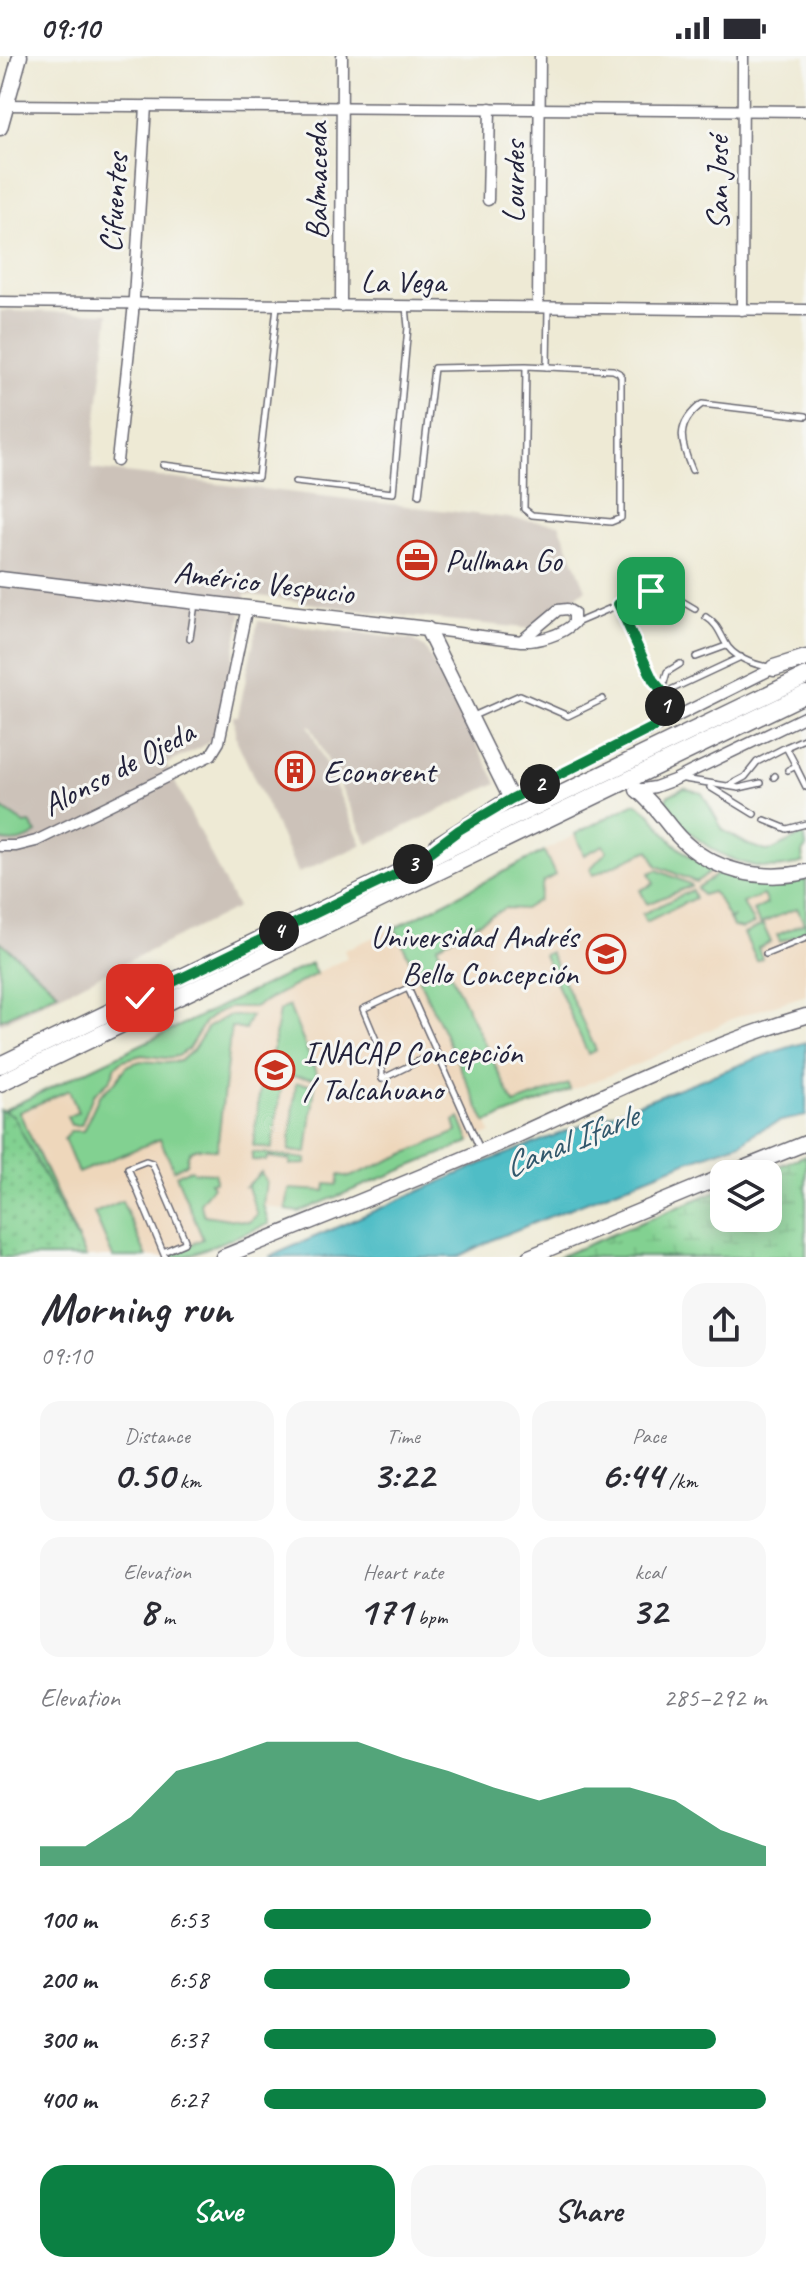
<!DOCTYPE html>
<meta charset="utf-8">
<style>
:root{--surface:#fff;--page:#f7f7f7;--text:#2b2b33;--muted:#7c7c81;--accent:#0b8043}
body{margin:0;font-family:Caveat,sans-serif;background:var(--page);color:var(--text);height:100vh;display:flex;flex-direction:column;font-size:30px;white-space:nowrap}
*{box-sizing:border-box;margin:0}
p{font-size:26px;color:var(--muted)}
.icon{flex:none;width:44px;height:44px;fill:none;stroke:currentColor;stroke-width:2;stroke-linecap:round;stroke-linejoin:round}
.map{position:relative;height:1201px;overflow:hidden}
.panel{display:flex;flex-direction:column;background:var(--surface);flex:1}
.panel>*{flex:none}
.fabs{position:absolute;left:710px;top:1104px;display:grid;gap:16px}
.fabs a{display:grid;place-items:center;width:72px;height:72px;border-radius:16px;background:var(--surface);box-shadow:0 4px 20px #0003;font-size:40px}
.pin{position:absolute;display:grid;place-items:center;width:68px;height:68px;color:#fff;margin:-34px;border-radius:16px;box-shadow:0 4px 12px #0006}
.km{position:absolute;width:40px;height:40px;margin:-20px;border-radius:50%;background:#222;color:#fff;font-size:22px;line-height:40px;text-align:center}
.round{display:grid;place-items:center;flex:none;width:84px;height:84px;border-radius:24px;background:var(--page)}
.headline{display:flex;align-items:center;justify-content:space-between;height:136px;padding:0 40px}
h1{font-size:44px;font-weight:800;line-height:60px}
.figures{display:grid;grid-template-columns:repeat(3,1fr);gap:12px;height:136px;padding:8px 40px}
.figures div{display:grid;align-content:center;border-radius:20px;background:var(--page);text-align:center}
.figures b{font-size:40px;font-weight:800}
.figures small{font-size:22px;font-weight:400}
.figures p{font-size:22px}
.chart{height:224px;padding:16px 40px}
.chart p{display:flex;justify-content:space-between}
.chart svg{width:100%;height:144px;margin-top:8px;fill:var(--accent);opacity:.7}
.button{display:flex;gap:16px;margin-top:auto;padding:16px 40px}
.button a{flex:1;height:92px;border-radius:24px;background:var(--accent);color:#fff;font-size:32px;font-weight:800;line-height:92px;text-align:center}
.button a+a{background:var(--page);color:var(--text)}
ul{padding:0 40px;list-style:none;font-size:26px}
li{display:grid;grid-template-columns:128px 96px 1fr;align-items:center;height:60px}
li i{height:20px;border-radius:10px;background:var(--accent)}
.status{display:flex;justify-content:space-between;align-items:center;height:56px;padding:0 40px;background:var(--surface);direction:ltr}
.status svg{height:22px;fill:currentColor}
.map>svg:first-child{display:block}
</style>
<div class="status"><b>09:10</b><svg viewBox="0 0 49 12"><path d="M0 12V9h3v3zM5 12V6h3v6zM10 12V3h3v9zM15 12V0h3v12zM26 1h20v11H26zM47 4h2v5h-2z"/></svg></div>
<div class="map">
<svg width="806" height="1201" viewBox="0 0 806 1201">
<defs>
<pattern id="wetland-marsh" width="20" height="14" patternUnits="userSpaceOnUse" patternTransform="scale(2)"><rect width="20" height="14" fill="#82d191"/><path d="M1 5h8M5 5V1M11 12h8M15 12V8" fill="none" stroke="#70b37e"/></pattern>
<pattern id="park-dots" width="8" height="8" patternUnits="userSpaceOnUse" patternTransform="scale(2)"><rect width="8" height="8" fill="#82d191"/><path d="M2 2h.1M6 6h.1" fill="none" stroke="#70b37e" stroke-width="1.8" stroke-linecap="round"/></pattern>
</defs>
<rect width="100%" height="100%" fill="#f6f6f2"/>
<filter id="ink" filterUnits="userSpaceOnUse"><feTurbulence type="fractalNoise" baseFrequency=".0125" numOctaves="2"/><feDisplacementMap in="SourceGraphic" scale="16" xChannelSelector="R" yChannelSelector="G"/><feConvolveMatrix kernelMatrix="1 2 1 2 8 2 1 2 1" color-interpolation-filters="sRGB"/></filter>
<filter id="wash" filterUnits="userSpaceOnUse"><feTurbulence type="fractalNoise" baseFrequency=".006" numOctaves="4" result="noise"/><feDisplacementMap in="SourceGraphic" scale="32" xChannelSelector="R" yChannelSelector="G"/><feGaussianBlur stdDeviation="1.8" result="paint"/><feColorMatrix in="noise" values="0 0 0 0 0 0 0 0 0 0 0 0 0 0 0 0 0 1.4 0 .05"/><feComposite in="paint" operator="in"/></filter>
<g filter="url(#wash)">
<rect width="100%" height="100%" fill="#eeead5"/>
<polygon fill="#eed7bb" points="635,747 644,751 672,784 691,802 719,817 743,824 770,826 806,824 806,939 734,962 643,1006 487,1067 491,1077 299,1156 264,1150 269,1168 184,1201 86,1201 16,1050 311,907 316,917 347,902 344,894 422,860"/>
<g fill="#ccc2b9">
<polygon points="0,255 109,257 91,413 559,468 586,533 534,573 387,558 245,538 220,674 207,688 166,708 237,852 0,968"/>
<polygon points="258,565 413,584 425,592 497,727 368,788 311,670 308,669 362,789 298,817 237,685 233,660 238,660"/>
</g>
<g fill="#82d191" stroke="#527a66" stroke-width="2">
<path d="M684,732L702,737L723,774L749,789L766,795L773,794L804,778L806,791L802,797L803,806C754,826 690,790 666,746L667,740Z"/>
<path d="M635,747C650,752 660,772 671,784C683,797 697,806 713,814L696,826L657,810L649,794L593,819L590,813L607,795L603,789L584,799L575,778Z"/>
<path d="M0,751L25,768L30,767L37,777C25,785 14,788 0,784Z"/>
<polygon points="544,795 555,819 543,826 538,844 524,853 505,852 437,890 514,1048 568,1028 570,1034 486,1067 395,872"/>
<polygon points="657,814 690,828 691,830 647,848 640,834 654,828 649,817"/>
<polygon points="719,817 743,824 770,826 806,824 806,876 780,886 777,879 804,867 797,852 760,868 753,855 767,848 763,839 743,847 754,868 742,873 733,871 730,864 734,861 729,863 718,842 712,836 702,839 697,832"/>
<polygon points="692,834 695,842 646,866 642,858"/>
<polygon points="763,869 771,886 758,892 762,902 757,905 744,878"/>
<polygon points="0,885 58,936 0,964"/>
<polygon points="550,896 596,994 588,998 544,899"/>
<polygon points="311,907 316,918 254,951 230,951 216,957 205,966 188,993 178,1000 165,1002 142,999 123,1004 116,1010 110,1024 93,1039 81,1069 71,1069 67,1061 78,1056 69,1034 19,1056 86,1201 0,1201 0,1056"/>
<polygon points="289,950 317,1019 316,1023 269,1018 279,955"/>
<path d="M228,960H251L245,974L231,971L217,1094C204,1092 186,1088 187,1107L174,1114L160,1083L78,1117L64,1083L70,1075H83L99,1040L114,1027L128,1009L141,1005L166,1007L180,1005L193,994L208,971Z"/>
<polygon points="261,1023 282,1025 272,1093 253,1090"/>
<polygon points="296,1027 315,1029 307,1097 289,1095"/>
<polygon points="460,1062 470,1086 299,1156 286,1154 289,1133 325,1135 326,1128 337,1129 339,1119 350,1121 457,1076 454,1065"/>
<polygon points="252,1096 307,1103 306,1108 290,1109 290,1104 267,1101 266,1105 252,1104"/>
<polygon points="191,1113 195,1116 215,1117 215,1126 210,1126 213,1130 200,1147 204,1159 249,1166 257,1159 248,1131 246,1131 261,1116 266,1126 263,1149 269,1168 184,1201 174,1201 172,1197 203,1183 176,1119"/>
<polygon points="122,1145 147,1201 113,1201 94,1157"/>
</g>
<polygon fill="url(#wetland-marsh)" stroke="#527a66" stroke-width="2" points="806,1099 806,1201 558,1201 724,1132 724,1162 768,1162 768,1118 759,1118"/>
<polygon fill="url(#park-dots)" stroke="#527a66" stroke-width="2" points="0,1054 13,1059 86,1201 0,1201"/>
<polygon fill="#4fbdc6" stroke="#387080" stroke-width="2" points="806,986 806,1060 781,1065 757,1075 741,1087 683,1107 496,1182 457,1201 269,1201 488,1105 771,997"/>
</g>
<g filter="url(#ink)">
<g fill="none" stroke-linecap="round" stroke-linejoin="round">
<g stroke="#696871" stroke-width="8">
<g id="lane">
<polyline points="547,311 548,252"/>
<polyline points="163,409 258,421 277,250"/>
<path d="M692,414C680,386 675,368 702,348L806,360"/>
<polyline points="295,426 393,437 408,271 406,251"/>
<polyline points="419,439 434,312 526,310 613,314 619,317 621,321 621,462 611,466 532,459 524,453 526,310"/>
<polyline points="618,548 653,624 664,637"/>
<path d="M706,561C717,568 719,575 725,586C732,601 754,609 769,611"/>
<polyline points="576,567 651,535 673,540 695,553"/>
<polyline points="190,582 195,548"/>
<polyline points="696,601 726,590"/>
<polyline points="664,637 741,601"/>
<polyline points="471,661 520,639 568,660 603,643"/>
<polyline points="655,668 665,651 664,627 667,616 680,608"/>
<polyline points="796,711 806,731"/>
<polyline points="788,714 796,710 786,691 806,682"/>
<polyline points="774,721 775,720"/>
<polyline points="684,723 739,732 761,727"/>
<polyline points="728,730 745,721 757,706 786,691"/>
<polyline points="710,731 754,758"/>
<polyline points="765,764 787,773 806,768"/>
<polyline points="766,898 806,882"/>
<polyline points="437,996 382,1023 381,996 363,953 408,932 480,1093"/>
<polyline points="163,1196 184,1187 185,1184 152,1107 146,1105 128,1112 165,1201"/>
</g>
</g>
<g stroke="#696871" stroke-width="13">
<g id="street">
<polyline points="0,49 806,55"/>
<polyline points="488,144 490,52"/>
<polyline points="0,246 806,254"/>
<polyline points="341,250 342,0"/>
<polyline points="538,251 540,0"/>
<polyline points="742,254 743,0"/>
<polyline points="117,405 133,257 146,50"/>
<path d="M427,573L521,585C537,586 562,579 574,567V557L567,553L558,554L521,585"/>
<polyline points="637,734 655,731 674,724 806,660"/>
<polyline points="511,743 774,612"/>
<polyline points="0,790 16,790 36,785 211,699 219,686 247,551"/>
</g>
</g>
<g stroke="#696871" stroke-width="17">
<g id="secondary">
<polyline points="0,72 20,0"/>
<polyline points="0,523 427,573 511,743"/>
<path d="M637,734C654,747 665,766 679,781C711,815 761,826 806,816"/>
<polyline points="729,1118 806,1087"/>
<path d="M223,1201C318,1162 415,1125 509,1083C606,1039 704,990 806,960"/>
<polyline points="529,1201 724,1120"/>
</g>
</g>
<g stroke="#696871" stroke-width="19">
<g id="primary">
<polyline points="774,612 806,602"/>
<polyline points="438,789 511,743"/>
<polyline points="0,1009 806,620"/>
<polyline points="0,1027 806,638"/>
</g>
</g>
<use href="#lane" stroke="#fff" stroke-width="5"/>
<use href="#street" stroke="#fff" stroke-width="10"/>
<use href="#secondary" stroke="#fff" stroke-width="14"/>
<use href="#primary" stroke="#fff" stroke-width="16"/>
</g>
</g>
<g fill="none" stroke-linecap="round" stroke-linejoin="round" filter="url(#ink)">
<g stroke="#fff" stroke-width="16">
<polyline id="route" points="140,942 407,813 459,774 511,743 654,671 664,655 664,637 653,624 618,548 651,535"/>
</g>
<use href="#route" stroke="#0b8043" stroke-width="10"/>
</g>
<defs>
<g id="office-ring" transform="scale(2)"><circle r="9.5" fill="#f6f6f2" stroke="#c8321e" stroke-width="1.5"/><path d="M-6-3h4V-5.5h4V-3h4V5H-6ZM-1-4.5V-3h2v-1.5ZM-6 0V1H6V0Z" fill="#c8321e"/></g>
<g id="building-ring" transform="scale(2)"><circle r="9.5" fill="#f6f6f2" stroke="#c8321e" stroke-width="1.5"/><path d="M-4-6H4V6H1V3H-1V6H-4ZM-2.5-4.3h1.7v1.8h-1.7ZM.8-4.3h1.7v1.8H.8ZM-2.5-1h1.7V.8h-1.7ZM.8-1h1.7V.8H.8Z" fill="#c8321e"/></g>
<g id="university-ring" transform="scale(2)"><circle r="9.5" fill="#f6f6f2" stroke="#c8321e" stroke-width="1.5"/><path d="M0-5L7-2L0 1L-7-2ZM-4 1L0 2.5L4 1V4Q0 6-4 4Z" fill="#c8321e"/></g>
</defs>
<g fill-rule="evenodd">
<use href="#office-ring" x="417" y="504"/>
<use href="#building-ring" x="295" y="715"/>
<use href="#university-ring" x="606" y="898"/>
<use href="#university-ring" x="275" y="1014"/>
</g>
<g text-anchor="middle" stroke-width="6" stroke-linejoin="round" paint-order="stroke">
<g font-size="32" fill="#22223b" stroke="#f6f6f2">
<text transform="translate(316 125) rotate(-90)" y="11">Balmaceda</text>
<text transform="translate(513 126) rotate(-90)" y="11">Lourdes</text>
<text transform="translate(717 127) rotate(-90)" y="11">San José</text>
<text transform="translate(113 147) rotate(-86)" y="11">Cifuentes</text>
<text x="403" y="236">La Vega</text>
<text transform="translate(264 526) rotate(7)" y="11">Américo Vespucio</text>
<text transform="translate(118 712) rotate(-28)" y="11">Alonso de Ojeda</text>
</g>
<g font-size="32" fill="#22223b" stroke="#f6f6f2" text-anchor="start">
<text x="445" y="515">Pullman Go</text>
<text x="323" y="726">Econorent</text>
<text x="578" y="891" text-anchor="end">Universidad Andrés<tspan x="578" dy="37">Bello Concepción</tspan></text>
<text x="303" y="1007">INACAP Concepción<tspan x="303" dy="37">/ Talcahuano</tspan></text>
</g>
<g font-size="34" font-style="italic" fill="#32586c" stroke="#f6f6f2">
<text transform="translate(570 1084) rotate(-22)" y="12">Canal Ifarle</text>
</g>
</g>
</svg>
<div class="fabs">
<a><svg class="icon" aria-label="layers" viewBox="0 0 24 24"><path d="M12 4l9 5-9 5-9-5zM3 14l9 5 9-5"/></svg></a>
</div>
<div class="pin" style="left:651px;top:535px;background:#1e9e55"><svg class="icon" aria-label="arrive" viewBox="0 0 24 24"><path d="M6 21V4h12l-3 4 3 4H6"/></svg></div>
<div class="pin" style="left:140px;top:942px;background:#d93025"><svg class="icon" aria-label="check" viewBox="0 0 24 24"><path d="M5 12l5 5 9-10"/></svg></div>
<b class="km" style="left:665px;top:650px">1</b>
<b class="km" style="left:540px;top:728px">2</b>
<b class="km" style="left:413px;top:808px">3</b>
<b class="km" style="left:279px;top:875px">4</b>
</div>
<section class="panel">
<div class="headline"><div><h1>Morning run</h1><p>09:10</p></div><a class="round"><svg class="icon" aria-label="share" viewBox="0 0 24 24"><path d="M12 15V3M7 8l5-5 5 5M5 13v7h14v-7"/></svg></a></div>
<div class="figures">
<div><p>Distance</p><b>0.50<small> km</small></b></div>
<div><p>Time</p><b>3:22</b></div>
<div><p>Pace</p><b>6:44<small> /km</small></b></div>
</div>
<div class="figures">
<div><p>Elevation</p><b>8<small> m</small></b></div>
<div><p>Heart rate</p><b>171<small> bpm</small></b></div>
<div><p>kcal</p><b>32</b></div>
</div>
<div class="chart"><p><span>Elevation</span>285–292 m</p>
<svg viewBox="0 0 160 44" preserveAspectRatio="none"><path d="M0 44V38L10 38L20 29L30 15L40 11L50 6L60 6L70 6L80 11L90 15L100 20L110 24L120 20L130 20L140 24L150 33L160 38V44z"/></svg>
</div>
<ul>
<li><b>100 m</b>6:53<i style="width:77%"></i></li>
<li><b>200 m</b>6:58<i style="width:73%"></i></li>
<li><b>300 m</b>6:37<i style="width:90%"></i></li>
<li><b>400 m</b>6:27<i style="width:100%"></i></li>
</ul>
<div class="button"><a>Save</a><a>Share</a></div>
</section>
